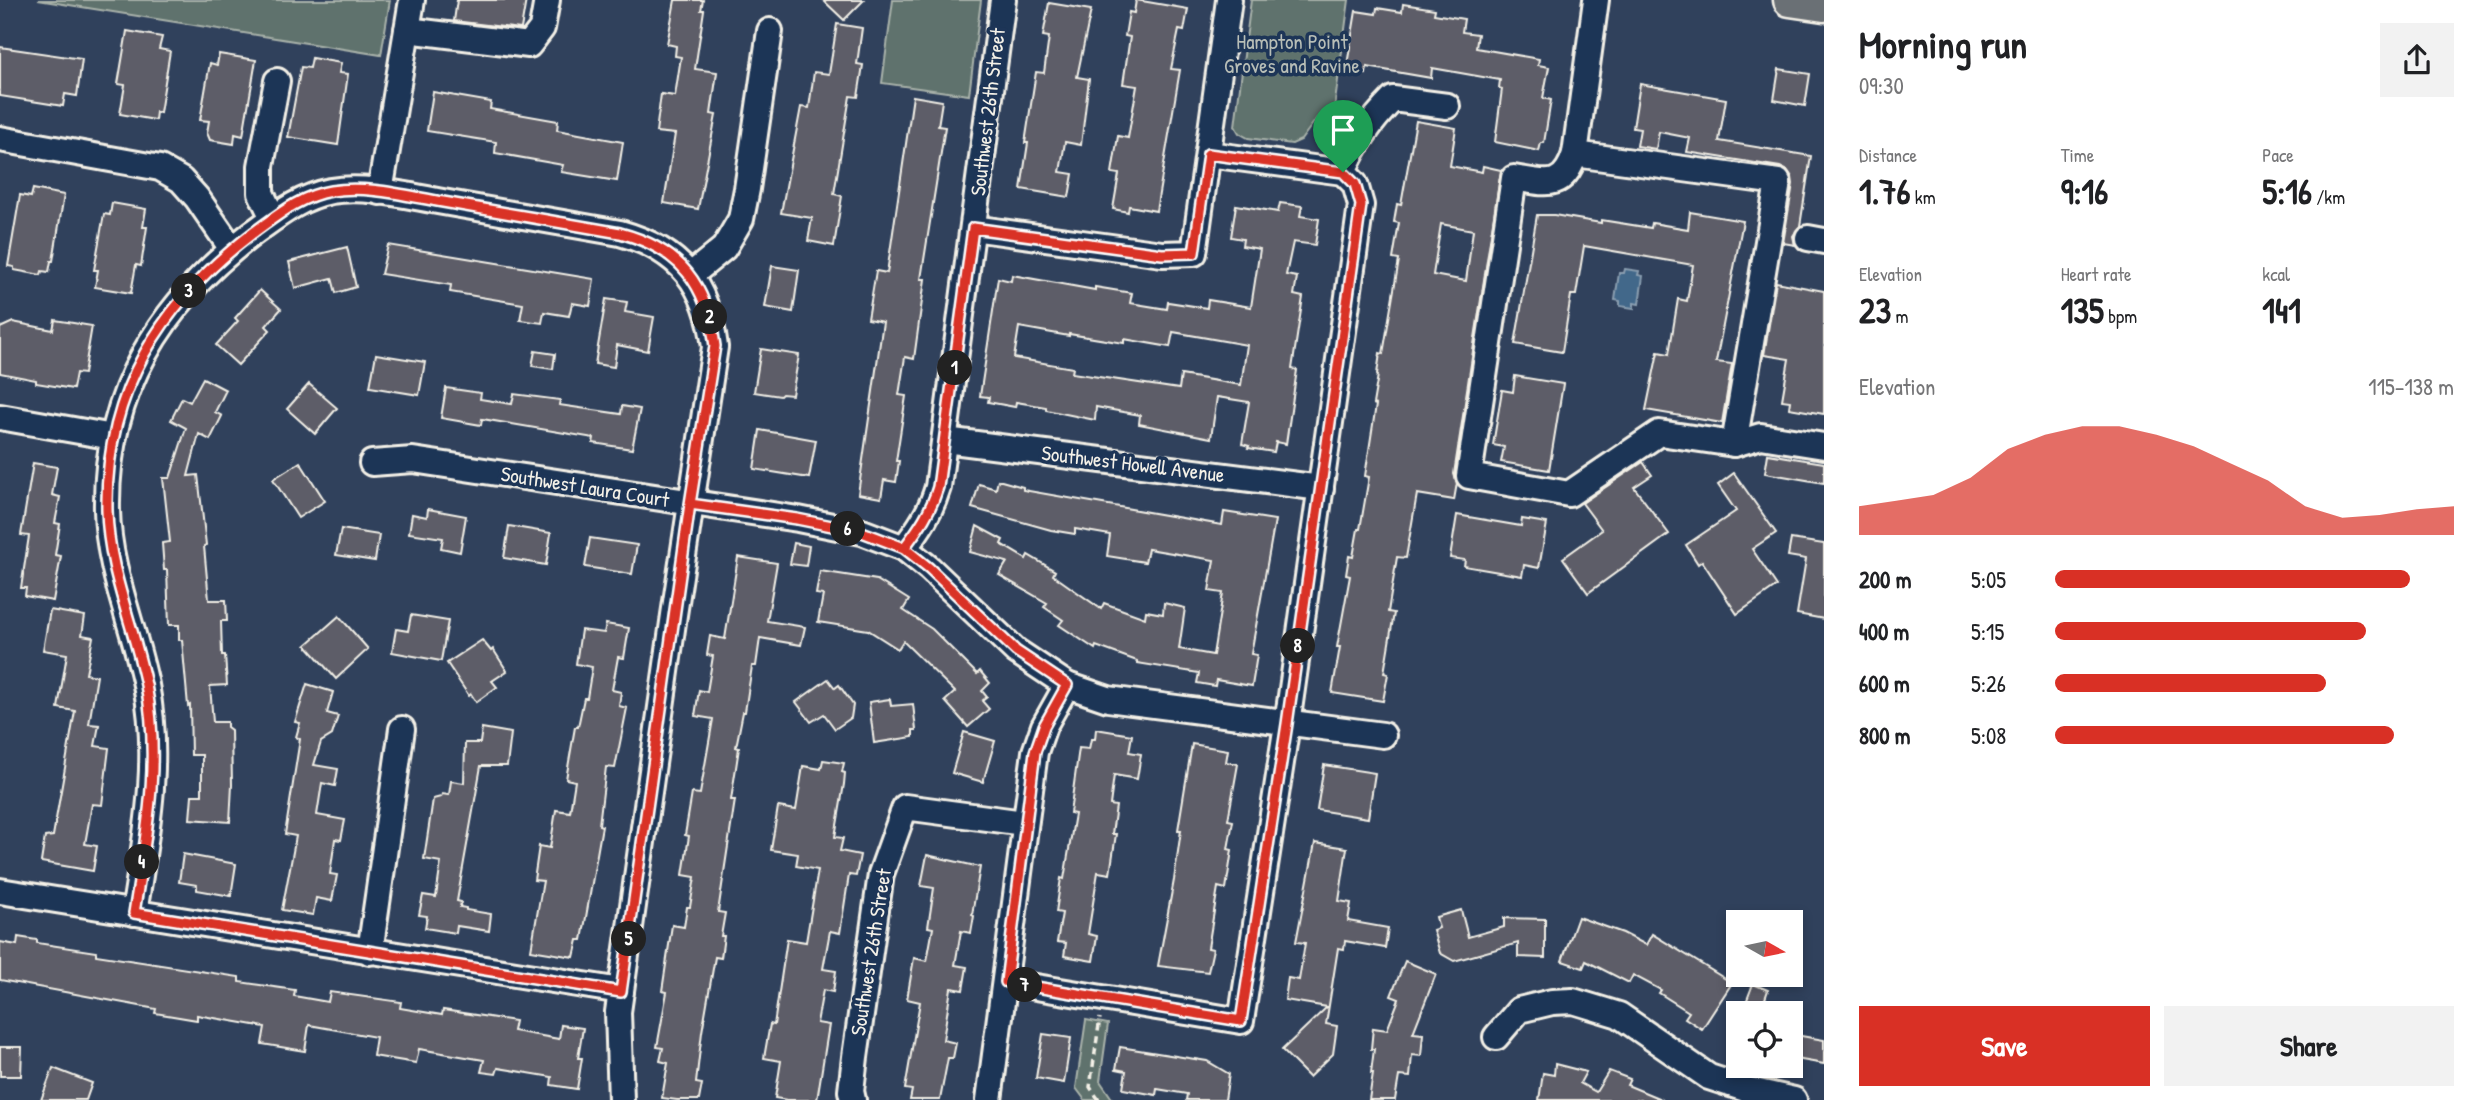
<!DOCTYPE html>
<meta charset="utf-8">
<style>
:root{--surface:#fff;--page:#f2f2f2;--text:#202124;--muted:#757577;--accent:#d93025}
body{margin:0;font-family:"Patrick Hand",sans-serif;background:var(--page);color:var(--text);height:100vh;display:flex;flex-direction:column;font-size:26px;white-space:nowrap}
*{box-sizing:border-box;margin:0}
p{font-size:23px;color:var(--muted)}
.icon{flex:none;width:38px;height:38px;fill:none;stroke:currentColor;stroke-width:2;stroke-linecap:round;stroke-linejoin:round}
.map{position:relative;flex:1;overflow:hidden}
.details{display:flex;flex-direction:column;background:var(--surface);width:665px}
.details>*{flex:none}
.needle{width:46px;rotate:99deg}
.tools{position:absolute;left:1726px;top:910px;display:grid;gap:14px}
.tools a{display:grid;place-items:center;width:77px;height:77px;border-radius:0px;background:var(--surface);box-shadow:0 4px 10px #0003;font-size:35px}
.pin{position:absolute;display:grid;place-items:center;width:60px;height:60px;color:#fff;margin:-72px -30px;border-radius:50% 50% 50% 0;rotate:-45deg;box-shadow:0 0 7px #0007}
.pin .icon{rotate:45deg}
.km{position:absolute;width:35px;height:35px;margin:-18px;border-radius:50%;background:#222;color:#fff;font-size:19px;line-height:35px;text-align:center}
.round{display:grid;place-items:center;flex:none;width:74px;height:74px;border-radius:0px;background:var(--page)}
.head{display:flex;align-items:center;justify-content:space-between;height:119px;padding:0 35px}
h1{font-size:38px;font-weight:700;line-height:52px}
.metrics{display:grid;grid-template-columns:repeat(3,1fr);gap:10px;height:119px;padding:7px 35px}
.metrics div{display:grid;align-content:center}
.metrics b{font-size:35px;font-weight:700}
.metrics small{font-size:19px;font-weight:400}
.metrics p{font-size:19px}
.chart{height:196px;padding:14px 35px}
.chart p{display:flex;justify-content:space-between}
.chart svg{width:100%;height:126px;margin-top:7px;fill:var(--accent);opacity:.7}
.button{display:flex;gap:14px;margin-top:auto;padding:14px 35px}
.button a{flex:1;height:80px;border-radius:0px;background:var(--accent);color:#fff;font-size:28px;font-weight:700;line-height:80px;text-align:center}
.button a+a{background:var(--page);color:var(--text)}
ul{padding:0 35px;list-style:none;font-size:23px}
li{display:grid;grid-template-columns:112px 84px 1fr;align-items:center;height:52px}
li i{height:18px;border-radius:9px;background:var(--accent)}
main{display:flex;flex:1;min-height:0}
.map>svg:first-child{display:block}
</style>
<main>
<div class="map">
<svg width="1824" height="1100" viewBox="0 0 1824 1100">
<rect width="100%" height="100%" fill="#30415c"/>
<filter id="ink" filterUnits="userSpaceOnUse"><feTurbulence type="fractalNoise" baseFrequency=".0143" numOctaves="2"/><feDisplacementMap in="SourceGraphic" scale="14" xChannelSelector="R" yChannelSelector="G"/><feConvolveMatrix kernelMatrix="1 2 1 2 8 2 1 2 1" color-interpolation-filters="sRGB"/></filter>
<g filter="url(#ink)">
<g fill="#5e726d" stroke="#a9b2aa" stroke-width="2">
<polygon points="38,0 390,0 381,55"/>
<polygon points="893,0 981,0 969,95 882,83"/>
<polygon points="1251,0 1349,0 1334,109 1317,118 1301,140 1292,144 1248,138 1239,133 1235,126"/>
<polygon points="1086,1020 1108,1024 1100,1081 1113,1100 1085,1100 1076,1088"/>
</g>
<polygon fill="#43678a" stroke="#8a9eb0" stroke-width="2" points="1625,269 1639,271 1638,275 1643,276 1639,304 1634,303 1634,308 1620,306 1620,301 1615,300 1619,273 1624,273"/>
<g fill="#5d5d67" stroke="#f4f1e8" stroke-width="2" fill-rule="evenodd">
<polygon points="457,0 526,0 521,29 454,21"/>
<polygon points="675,0 703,0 701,10 704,10 695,69 717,72 711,114 716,115 698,209 664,203 675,134 656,132 661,94 675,96 681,57 675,56 676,46 667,44"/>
<polygon points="823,0 864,0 844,20"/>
<polygon points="1136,0 1188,9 1184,31 1179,30 1171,69 1180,70 1156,211 1129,206 1128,212 1113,209 1119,174 1112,173 1118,136 1128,138 1137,86 1123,84 1130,37 1125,36 1129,12 1134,13"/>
<polygon points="1049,3 1091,10 1077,77 1089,79 1081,145 1065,142 1060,172 1073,174 1069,197 1021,189 1028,143 1025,143 1036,72 1044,73 1049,37 1043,36"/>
<polygon points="1403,4 1435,9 1434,14 1464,19 1462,32 1478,34 1476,48 1539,59 1538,65 1549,67 1543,98 1551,100 1544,143 1541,143 1539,151 1495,142 1502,89 1499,88 1500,80 1432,68 1431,78 1367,67 1366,74 1346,71 1356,11 1376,14 1377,8 1402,12"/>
<polygon points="837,24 862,28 857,64 863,65 858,97 850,96 834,194 842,196 834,246 808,241 812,218 781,213 801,107 809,108 814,72 829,74"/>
<polygon points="127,31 162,37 159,49 170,51 160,113 156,112 155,120 120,114 125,85 118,84"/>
<polygon points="0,47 82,59 77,96 65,94 63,106 0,96"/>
<polygon points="219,54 256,60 243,136 235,134 234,144 210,140 207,133 209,121 200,120 210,63 217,65"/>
<polygon points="312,58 341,63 339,73 348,74 338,145 288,137 301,67 310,68"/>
<polygon points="1779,69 1810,74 1805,106 1774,100"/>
<polygon points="1640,84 1726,99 1719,141 1811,156 1800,226 1793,236 1795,245 1783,243 1793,184 1792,177 1788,171 1780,167 1687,152 1690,138 1659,132 1656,149 1637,146 1640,129 1633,128"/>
<polygon points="433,92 491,102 490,109 558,121 557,130 623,142 617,181 561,172 563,165 495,153 496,142 427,131"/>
<polygon points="913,96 942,101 938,126 945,127 921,279 925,279 914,359 905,357 899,395 906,396 896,461 899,461 896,482 884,480 881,498 858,494 883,322 868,319 876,271 887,273"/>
<path d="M1416,121L1456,128L1450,166L1482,172L1483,166L1501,170L1454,474L1457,483L1454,500L1417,494L1406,558L1397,557L1388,612L1394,613L1384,673L1388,674L1383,701L1332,693L1340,647H1337L1350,576L1346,575L1349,556L1353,557L1358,529H1360L1369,477L1365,476L1376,405L1373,404L1378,375L1377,374L1380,353L1383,354L1399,260L1393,259L1399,223L1394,222L1397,204L1401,205ZM1441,224L1473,230L1466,281L1433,275Z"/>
<polygon points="33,189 64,195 53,261 51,261 49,272 42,271 41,275 14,270 14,267 8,266 20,195 31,197"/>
<polygon points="112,203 146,209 143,227 147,227 141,266 136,265 131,293 95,287 98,270 94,270 104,214 110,215"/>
<path d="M1280,203L1302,206L1300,216L1319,219L1315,245L1293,242L1286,275L1297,277L1294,295L1303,297L1292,369L1297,370L1286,444L1276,442L1274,452L1248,448L1249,446L1242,444L1249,402L1217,397L1211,438L1139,424L1140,415L1096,407L1095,420L1046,410V407L1016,402L1015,407L988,402L989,397L980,396L998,278L1011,281L1012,275L1095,290V287L1132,293L1130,303L1167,309L1168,302L1207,308L1208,300L1251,307L1260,249L1242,246L1243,239L1231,237L1236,205L1278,212ZM1019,327L1069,336V334L1124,343V339L1170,347L1173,332L1247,345L1241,385L1181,375L1179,389L1072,373L1073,368L1014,358Z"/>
<polygon points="1690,212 1743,221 1716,362 1732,364 1722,423 1646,410 1658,352 1669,354 1678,299 1687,301 1693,265 1584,246 1576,295 1571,295 1562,352 1515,344 1537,215 1554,215 1601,223 1601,220 1651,228 1652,223 1688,229"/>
<polygon points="388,245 594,279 590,306 572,303 569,316 544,312 542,323 520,320 523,304 450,292 451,285 381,274"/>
<polygon points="347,247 356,287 336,293 332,278 295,288 289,262"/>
<polygon points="772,266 799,270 793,312 765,307"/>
<polygon points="1776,282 1824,291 1824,414 1789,408 1790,401 1782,400 1789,359 1764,355"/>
<polygon points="260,290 281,309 266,326 270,330 238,365 216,345 238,321 235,318"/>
<polygon points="606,299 627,302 625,312 654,317 648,351 617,345 614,367 595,364"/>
<polygon points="55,320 92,326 84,374 76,373 73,389 36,383 36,380 0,373 0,328 13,322 53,330"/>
<polygon points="761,349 799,355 792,395 782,394 780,396 754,392"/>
<polygon points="535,351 555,354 553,369 532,366"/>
<polygon points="376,354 425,362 419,395 370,387"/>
<polygon points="1515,376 1563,384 1549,470 1501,462 1504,447 1493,445 1502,390 1513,392"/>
<polygon points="203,378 226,390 215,412 222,416 210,440 199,434 188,476 198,475 206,545 204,546 209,600 226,600 227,621 221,621 222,655 225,655 227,685 210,686 213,722 227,722 227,727 231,730 232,785 230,822 190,819 192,795 202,795 202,755 191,755 190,705 188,706 182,640 179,640 179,625 169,625 167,570 164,570 162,543 170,542 163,478 170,478 186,428 171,420 182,398 190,402"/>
<polygon points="309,384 337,408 315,434 287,409"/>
<polygon points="446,388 481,393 480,399 512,404 514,394 560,400 559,405 621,414 622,406 640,409 632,449 593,443 594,438 482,419 481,425 441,418"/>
<polygon points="760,430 816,440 809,478 754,469"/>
<polygon points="1768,454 1824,463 1824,483 1765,473"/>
<polygon points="300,462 325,501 298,518 273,479"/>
<polygon points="1643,462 1652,475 1634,487 1669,534 1588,593 1563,558 1602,530 1582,503"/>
<polygon points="33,463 57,467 52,495 60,497 55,523 60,524 55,555 61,556 53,601 25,596 26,588 21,588 29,536 21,535"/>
<polygon points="1734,473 1776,533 1752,549 1777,586 1737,614 1702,561 1698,564 1686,545 1736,511 1718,485"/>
<polygon points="998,480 1023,487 1023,490 1222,525 1224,512 1275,520 1251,654 1257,655 1252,686 1216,680 1215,686 1197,683 1199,673 1137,663 1137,661 1096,646 1095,649 1059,625 1063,620 1044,607 1047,603 999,575 1007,562 970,552 977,526 1003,540 1001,544 1026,559 1028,555 1055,571 1053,575 1101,609 1104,603 1145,618 1146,611 1163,614 1164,603 1185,608 1179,649 1213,655 1223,593 1209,591 1214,560 1148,549 1145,562 1107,556 1110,535 1075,529 1075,534 1051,530 972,508 979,484 996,489"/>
<polygon points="428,509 466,516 460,552 441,548 443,538 409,533 412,514 427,517"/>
<polygon points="1457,515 1521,526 1522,519 1547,523 1539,568 1524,565 1522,576 1464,566 1465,560 1450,558"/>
<polygon points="509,526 551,533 546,565 504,558"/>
<polygon points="341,529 379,535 375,561 336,555"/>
<polygon points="590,538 637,545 632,574 585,567"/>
<polygon points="1791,539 1824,544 1824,619 1797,614 1806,559 1788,556"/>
<polygon points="794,543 809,546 806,566 790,564"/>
<polygon points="738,557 777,563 767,621 805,627 801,645 760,638 756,666 752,666 745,712 743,712 736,747 739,748 731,800 735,800 718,912 725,913 721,936 724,936 721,958 715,957 702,1032 696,1083 702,1084 699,1100 677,1100 662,1098 668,1063 660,1061 663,1048 657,1047 667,992 662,991 672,925 684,927 687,907 690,907 695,877 683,875 689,836 685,835 692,793 700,794 713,719 695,716 699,690 707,692 713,656 707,655 710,636 725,639"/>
<polygon points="820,571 877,580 909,600 903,610 932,629 977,674 980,671 990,683 982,691 987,697 982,701 989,709 968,727 945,701 955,692 903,641 898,649 868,630 818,622 823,595 816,594"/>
<polygon points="50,610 85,616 82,635 93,637 86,674 97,676 89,724 99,725 95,746 109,748 102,805 92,804 85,844 97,846 93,871 41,862 45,837 53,836 75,711 58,708 67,654 43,650"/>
<polygon points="411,615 448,621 441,661 392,652 396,629 408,631"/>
<polygon points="339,616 368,649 336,679 306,645"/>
<polygon points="606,624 629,628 624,658 618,657 612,690 621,692 619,706 627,708 615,768 606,767 599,825 602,826 582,940 578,940 574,957 531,950 543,881 534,880 539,846 550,848 556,810 570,812 575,781 566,779 575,727 578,727 584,698 587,698 592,667 576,664 581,630 604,633"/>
<polygon points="482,640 491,651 493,649 507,671 492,681 497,687 476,702 471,694 469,696 447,663"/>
<polygon points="828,679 835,688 839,685 853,705 851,718 835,729 824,714 811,722 796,702"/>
<polygon points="307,684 333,692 327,713 338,716 332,735 321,742 314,765 338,769 335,786 322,783 317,815 345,820 341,840 335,839 330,874 337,875 332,901 316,898 313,915 282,910 296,836 285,834 300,739 296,737 300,723 295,722"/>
<polygon points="890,699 891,706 913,704 916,730 913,730 913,737 874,743 869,702"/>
<polygon points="482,728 511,733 507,766 481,766 457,901 461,902 460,907 466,908 466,910 491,914 489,931 457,926 456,933 425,928 427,916 419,915 423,895 436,897 441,862 424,859 433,799 441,797 442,794 449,795 451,781 464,783 465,743 480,743"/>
<polygon points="1096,729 1132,735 1129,752 1141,754 1137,779 1114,775 1110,805 1116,806 1112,834 1116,834 1110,874 1098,872 1088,934 1097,936 1093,961 1064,956 1066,943 1057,942 1062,913 1056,912 1061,878 1064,879 1075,814 1070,813 1079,748 1089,749 1091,739 1095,739"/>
<polygon points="964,732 995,741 983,782 952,773"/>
<polygon points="1192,744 1228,750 1226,762 1238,764 1228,820 1233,821 1228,849 1232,850 1226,889 1218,887 1208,948 1213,949 1208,972 1158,966 1174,880 1181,830 1178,830"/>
<polygon points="823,760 844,763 842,772 845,773 844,784 835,837 843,838 840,851 860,855 856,876 849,875 840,933 830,931 823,969 836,971 833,992 823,990 817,1023 829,1025 817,1100 787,1100 775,1098 781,1061 764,1058 770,1024 774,1025 787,939 806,942 818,870 796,866 798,854 771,850 778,807 796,810 803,766 821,769"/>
<polygon points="1324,765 1375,773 1368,818 1317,810"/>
<polygon points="1315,843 1347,848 1339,901 1351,903 1348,921 1388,928 1385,948 1345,941 1344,949 1338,948 1326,1024 1337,1026 1333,1054 1309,1077 1282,1050 1327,1007 1285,1000 1288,978 1299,980 1305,943 1296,942"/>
<polygon points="183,854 236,864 231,896 197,890 197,885 179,882"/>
<polygon points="927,855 980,867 972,915 974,916 971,933 961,931 955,965 967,967 963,990 951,988 943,1040 956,1043 953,1058 948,1058 940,1100 910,1100 912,1090 905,1089 920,1002 907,999 914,958 927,961 933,928 928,927 934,888 921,886"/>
<polygon points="1461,910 1468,937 1504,927 1504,918 1545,919 1545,958 1518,957 1518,943 1454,961 1440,953 1433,930 1439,928 1436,917"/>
<polygon points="1578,917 1623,933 1646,945 1652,934 1732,983 1702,1029 1685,1018 1689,1012 1659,993 1661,990 1633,975 1629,983 1586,961 1583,968 1562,961"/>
<polygon points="18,937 37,940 37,943 96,952 96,955 239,977 239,982 295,990 294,996 328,1002 330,992 401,1002 400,1008 442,1015 443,1010 515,1021 513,1031 559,1039 561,1025 583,1028 578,1058 582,1058 577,1089 551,1085 552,1077 498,1068 496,1074 481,1072 484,1060 419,1049 416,1063 373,1056 376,1037 309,1025 305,1051 262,1044 265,1027 197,1015 197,1020 155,1013 156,1009 0,980 0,942 17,945"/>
<polygon points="1405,961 1436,974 1413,1033 1423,1034 1421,1056 1412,1055 1410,1077 1399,1076 1395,1100 1369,1100 1373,1073 1371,1073 1374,1049 1371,1049 1373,1028 1387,1030 1399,999 1391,996"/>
<polygon points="1753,984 1768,990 1765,999 1798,1013 1742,1013"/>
<polygon points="1043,1034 1071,1038 1064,1083 1036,1078"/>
<polygon points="1790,1034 1824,1040 1824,1064 1790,1058"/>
<polygon points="0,1047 22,1047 21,1076 0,1076"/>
<polygon points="1120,1047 1207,1061 1229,1074 1225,1100 1186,1100 1187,1094 1157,1089 1156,1095 1123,1089 1126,1071 1116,1069"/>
<polygon points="1555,1064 1586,1072 1580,1083 1596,1092 1609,1071 1630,1079 1627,1085 1663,1100 1539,1100 1543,1073 1554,1075"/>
<polygon points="53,1068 92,1083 86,1100 41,1100"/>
</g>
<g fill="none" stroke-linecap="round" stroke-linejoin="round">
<g stroke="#f4f1e8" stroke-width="30">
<g id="minor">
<polyline points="407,30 529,45 542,28 547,0"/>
<polyline points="0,139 160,168 181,180 197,198 232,249"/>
<polyline points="1208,154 1343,172"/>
<path d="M1575,154L1778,182L1734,444L1659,433L1569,494L1469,476L1514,178C1545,183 1563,191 1575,154Z"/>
<polyline points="1575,154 1596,0"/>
<polyline points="380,192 412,0"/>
<polyline points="273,218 261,193 261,166 277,81"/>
<polyline points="973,228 1162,254 1194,253 1229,0"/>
<polyline points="1808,238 1824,241"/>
<polyline points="691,275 724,248 741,219 747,189 770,31"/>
<polyline points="0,417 113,437"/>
<polyline points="945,440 1321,488"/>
<polyline points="1734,444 1761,436 1824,446"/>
<polyline points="372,463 413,460 798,519 862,532 904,548 929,568 1016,651 1067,685 1108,699 1383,735"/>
<path d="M904,548C919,529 931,511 938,487L1003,0"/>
<polyline points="0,891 621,991"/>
<path d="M134,913C146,837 161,761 146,685C134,626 108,570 107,510C105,391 161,303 253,233C278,215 300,197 331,191C367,185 407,196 443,202C502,212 561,223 620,233C681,250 707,285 715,347L674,615L618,1012L621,1100"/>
<polyline points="370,952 402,729"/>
<path d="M1006,982L1241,1021L1287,724L1361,205L1355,184L1343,172C1355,143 1371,121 1393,99L1447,106"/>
<polyline points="1496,1037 1519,1010 1552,1002 1573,1001 1619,1015 1709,1077 1749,1090 1794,1100"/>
<polyline points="853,1100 851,1091 855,1057 881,874 905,807 1024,823"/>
<polyline points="989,1100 1035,752 1044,726 1067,685"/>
</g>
</g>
<g stroke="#f4f1e8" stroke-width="37">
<polyline id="major" points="1790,0 1824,5"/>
</g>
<polyline stroke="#f4f1e8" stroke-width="3.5" stroke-dasharray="7 5" stroke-linecap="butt" points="1099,1100 1090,1087 1100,1018"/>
<use href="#minor" stroke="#1d3557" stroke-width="24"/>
<use href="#major" stroke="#6b6f75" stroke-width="32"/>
</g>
</g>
<g fill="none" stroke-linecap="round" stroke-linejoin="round" filter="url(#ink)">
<g stroke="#fff" stroke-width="14">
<path id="route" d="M1343,172L1208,154L1194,253L1162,254L973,228L938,487C931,511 919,528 904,548L862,532L797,519L690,504L715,346C707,285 681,249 620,233C561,223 502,212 443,202C407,196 367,185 331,191C300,196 278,215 253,233C161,303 105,391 107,510C108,570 134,626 146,685C161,762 146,837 134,913L621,992L690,504L797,519L862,532L904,548L929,568L1016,651L1067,685L1044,726L1035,752L1006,982L1241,1021L1287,724L1361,205L1355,184L1343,172"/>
</g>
<use href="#route" stroke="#d93025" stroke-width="9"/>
</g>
<g text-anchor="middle" stroke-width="7" stroke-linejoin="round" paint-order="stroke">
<g font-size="21" fill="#b8beb7" stroke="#1d3557">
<text x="1292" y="49">Hampton Point<tspan x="1292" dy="24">Groves and Ravine</tspan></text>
</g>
<g font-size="21" fill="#f4f1e8" stroke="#1d3557">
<text transform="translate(988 112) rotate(-83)" y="7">Southwest 26th Street</text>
<text transform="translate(1133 464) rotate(7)" y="7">Southwest Howell Avenue</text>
<text transform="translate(585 487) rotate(9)" y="7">Southwest Laura Court</text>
<text transform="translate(871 952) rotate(-81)" y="7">Southwest 26th Street</text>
</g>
</g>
</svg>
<div class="tools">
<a><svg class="needle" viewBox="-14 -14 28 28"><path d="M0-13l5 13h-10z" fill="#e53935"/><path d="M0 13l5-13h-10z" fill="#757577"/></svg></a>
<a><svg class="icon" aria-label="locate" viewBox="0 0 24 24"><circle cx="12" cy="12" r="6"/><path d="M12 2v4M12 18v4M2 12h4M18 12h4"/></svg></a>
</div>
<div class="pin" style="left:1343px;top:172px;background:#1e9e55"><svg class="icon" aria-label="arrive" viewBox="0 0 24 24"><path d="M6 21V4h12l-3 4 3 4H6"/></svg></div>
<b class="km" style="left:955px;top:368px">1</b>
<b class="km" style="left:710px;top:317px">2</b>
<b class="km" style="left:189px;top:291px">3</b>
<b class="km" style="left:142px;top:862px">4</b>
<b class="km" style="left:629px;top:939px">5</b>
<b class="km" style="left:848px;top:529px">6</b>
<b class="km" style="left:1025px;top:985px">7</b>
<b class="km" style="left:1298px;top:646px">8</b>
</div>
<section class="details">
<div class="head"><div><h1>Morning run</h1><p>09:30</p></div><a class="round"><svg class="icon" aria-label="share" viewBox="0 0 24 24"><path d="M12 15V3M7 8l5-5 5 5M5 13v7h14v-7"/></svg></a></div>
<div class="metrics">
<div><p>Distance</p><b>1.76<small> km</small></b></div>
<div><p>Time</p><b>9:16</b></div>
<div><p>Pace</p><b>5:16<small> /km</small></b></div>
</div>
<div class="metrics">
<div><p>Elevation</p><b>23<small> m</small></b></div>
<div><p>Heart rate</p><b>135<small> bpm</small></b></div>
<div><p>kcal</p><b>141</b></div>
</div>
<div class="chart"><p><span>Elevation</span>115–138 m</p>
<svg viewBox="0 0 160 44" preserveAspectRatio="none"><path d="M0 44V34L10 32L20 30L30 24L40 14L50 9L60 6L70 6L80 9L90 13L100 19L110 25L120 34L130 38L140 37L150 35L160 34V44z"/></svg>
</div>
<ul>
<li><b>200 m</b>5:05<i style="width:89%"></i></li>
<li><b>400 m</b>5:15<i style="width:78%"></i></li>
<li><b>600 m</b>5:26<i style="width:68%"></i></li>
<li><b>800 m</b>5:08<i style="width:85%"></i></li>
</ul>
<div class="button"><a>Save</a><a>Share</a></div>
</section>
</main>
